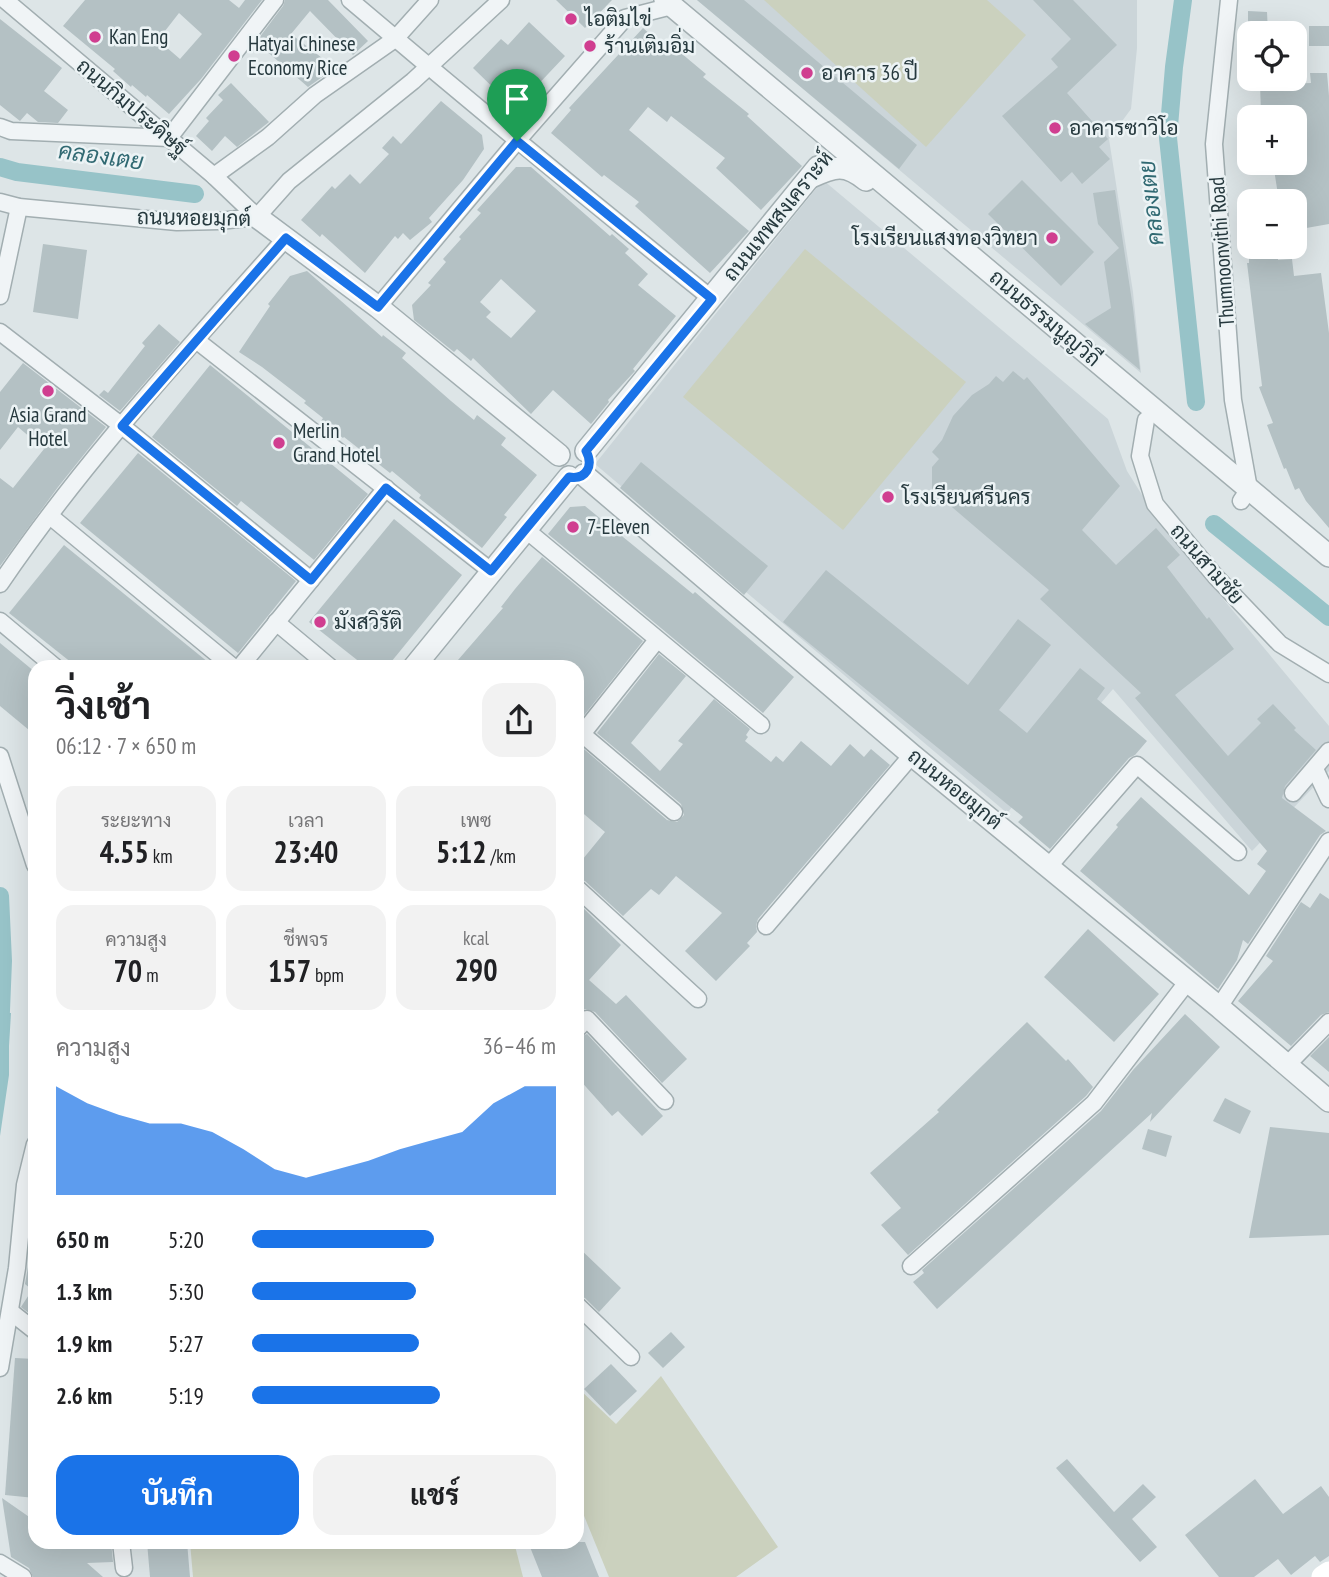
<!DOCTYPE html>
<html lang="th">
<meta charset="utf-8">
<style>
:root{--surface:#fff;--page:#f2f2f2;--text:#202124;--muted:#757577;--accent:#1a73e8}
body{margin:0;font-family:"PT Sans Narrow",Sarabun,sans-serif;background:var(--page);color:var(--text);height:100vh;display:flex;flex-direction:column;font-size:26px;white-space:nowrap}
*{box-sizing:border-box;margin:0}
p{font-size:23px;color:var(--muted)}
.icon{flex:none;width:38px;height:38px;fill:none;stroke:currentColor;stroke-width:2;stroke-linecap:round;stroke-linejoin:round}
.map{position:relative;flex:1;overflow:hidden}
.drawer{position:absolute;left:28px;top:660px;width:556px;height:889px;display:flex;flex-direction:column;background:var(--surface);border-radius:21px;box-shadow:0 7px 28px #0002}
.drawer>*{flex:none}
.buttons{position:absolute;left:1237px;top:21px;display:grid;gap:14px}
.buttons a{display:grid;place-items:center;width:70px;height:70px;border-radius:14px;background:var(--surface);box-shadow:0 7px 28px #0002;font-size:35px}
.pin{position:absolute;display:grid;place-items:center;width:60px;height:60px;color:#fff;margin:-72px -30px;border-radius:50% 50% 50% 0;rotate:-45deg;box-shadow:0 0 7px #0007}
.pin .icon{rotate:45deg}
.round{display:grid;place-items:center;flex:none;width:74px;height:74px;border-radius:21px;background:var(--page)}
.head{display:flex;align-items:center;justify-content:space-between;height:119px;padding:0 28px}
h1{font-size:38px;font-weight:700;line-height:52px}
.figures{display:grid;grid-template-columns:repeat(3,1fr);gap:10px;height:119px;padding:7px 28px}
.figures div{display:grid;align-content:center;border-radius:18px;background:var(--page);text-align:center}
.figures b{font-size:30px;font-weight:700}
.figures small{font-size:19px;font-weight:400}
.figures p{font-size:19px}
.chart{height:196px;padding:14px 28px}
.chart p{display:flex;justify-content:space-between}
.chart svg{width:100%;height:126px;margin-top:7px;fill:var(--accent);opacity:.7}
.button{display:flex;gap:14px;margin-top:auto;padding:14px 28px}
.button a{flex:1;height:80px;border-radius:21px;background:var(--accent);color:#fff;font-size:28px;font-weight:700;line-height:80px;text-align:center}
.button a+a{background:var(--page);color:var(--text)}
ul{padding:0 28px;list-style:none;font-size:23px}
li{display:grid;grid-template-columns:112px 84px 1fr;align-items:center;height:52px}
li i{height:18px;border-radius:9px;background:var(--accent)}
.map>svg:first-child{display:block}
</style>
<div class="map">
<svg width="1329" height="1577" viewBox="0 0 1329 1577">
<rect width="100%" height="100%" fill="#dde5e7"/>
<g fill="#cbd5d9">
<polygon points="697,0 1137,0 1137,48 1131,109 1109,139 1133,292 1141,373"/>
<polygon points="823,180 1108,419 1127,471 1159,522 1329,726 1329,771 1252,851 1113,689 1007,813 595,464"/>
</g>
<g fill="#cbd1be">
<polygon points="764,0 987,0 1026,35 926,147"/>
<polygon points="805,249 966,382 843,530 683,397"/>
<polygon points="661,1376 778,1547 736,1577 609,1577 578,1501 578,1388 616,1424"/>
<polygon points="190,1542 514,1542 523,1577 193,1577"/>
</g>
<polygon fill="#97c3c8" points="0,1013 11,1013 9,1046 9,1075 0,1136"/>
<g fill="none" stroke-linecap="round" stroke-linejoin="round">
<g stroke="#97c3c8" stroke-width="18">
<polyline points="1183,0 1174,67 1168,138 1196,402"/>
<polyline points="0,167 17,172 195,194"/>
<polyline points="1214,524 1329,617"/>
<polyline points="0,896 3,961 0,1035"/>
</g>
</g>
<g fill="#b4c1c4" fill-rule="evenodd">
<path d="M85,0H229L239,8L245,0H262L201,79L169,114L147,95L146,97L132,85L131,87L113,71L115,69L63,26ZM179,13L202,34L180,59L158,40Z"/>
<polygon points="285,0 328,0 368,41 353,55 310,11 291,34 335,68 308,87 256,42 283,6"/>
<polygon points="556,0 612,0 585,28"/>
<polygon points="697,0 744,0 917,145 899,169"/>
<polygon points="1033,0 1073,0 1117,45 1067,93 1108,139 1099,147 1110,159 1082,184 1072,172 1061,182 1002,116 1058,67 1051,59 1071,39"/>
<polygon points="1248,11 1267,12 1268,33 1248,33"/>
<polygon points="0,19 62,68 44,91 68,110 58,123 38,122 27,113 20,121 0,105"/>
<polygon points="529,22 565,56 515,109 473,68 501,39 508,45"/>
<rect x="1309" y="26" width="20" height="20"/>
<polygon points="643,28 671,53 675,48 706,74 703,77 749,114 747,116 802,166 761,210 716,168 725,158 671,116 667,122 648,107 629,130 749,231 710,273 635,206 639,202 604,175 602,177 551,133 571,110 569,108"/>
<polygon points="1310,73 1327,73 1329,96 1329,224 1295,230 1295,201 1279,201 1273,163 1295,163 1295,111 1261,112 1260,85 1311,83"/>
<polygon points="231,83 269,122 237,147 225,136 212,151 196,136 209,121 206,118 223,100 218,95"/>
<polygon points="441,101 482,135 484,149 463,180 429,218 432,222 410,240 403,233 398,239 395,236 365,273 322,234 320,237 301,220 332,186 335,189 350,174 360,184 389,154 382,148 393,136 401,144"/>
<path d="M516,167H531L610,236L612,234L629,249L625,253L648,274L638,285L676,316L633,369L635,371L608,400L609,402L591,424L553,390L531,414L473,358L471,361L457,349L454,352L414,320L412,305L431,285L428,283L446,262L443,259L461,239L459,237L481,213L477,210ZM501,279L536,311L511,338L486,317L491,312L480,302Z"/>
<polygon points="1022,180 1094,252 1061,286 988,214"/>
<polygon points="1115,190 1133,308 1140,370 1085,324 1111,308 1104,262 1119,248 1098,224 1093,193"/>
<polygon points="43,244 87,250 78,319 33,312"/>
<polygon points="1249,247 1278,247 1278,260 1292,259 1294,276 1321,273 1329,333 1329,528 1306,501 1299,488 1295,490 1286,468 1284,469 1267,425 1273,423 1259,387 1262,386 1247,263 1249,263"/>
<polygon points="307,271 382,337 383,335 406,353 402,358 451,401 474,420 477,415 506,438 501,445 537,475 504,515 507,517 482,548 419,498 421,495 392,471 390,473 344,437 343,438 321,421 323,418 304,403 306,401 262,367 239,352 270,306 268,304 290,276"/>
<polygon points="159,324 180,342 120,411 99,395 104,390 108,393 145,346 142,343"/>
<polygon points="23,363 106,427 58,487 0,566 0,478 13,488 44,449 18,427 0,450 0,392"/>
<polygon points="210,365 368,494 314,560 241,501 237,506 152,437"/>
<polygon points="1013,371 1024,380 1027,377 1120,486 1082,530 1116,565 1156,528 1180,555 1167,567 1207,619 1209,617 1234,649 1175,695 1228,756 1261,723 1257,719 1273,704 1296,728 1294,730 1316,750 1285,786 1282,798 1326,831 1320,835 1248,944 1243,940 1237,960 1218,989 1080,871 1118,827 1116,825 1141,797 1249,895 1266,871 1257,864 1267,851 1135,698 1141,693 1040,599 1049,590 932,490 932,467 939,459 932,452 942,440 953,416 972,395 989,384 996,376 1003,382"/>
<polygon points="138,453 296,581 238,653 80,523"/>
<polygon points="641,462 768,566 744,595 620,488"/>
<polygon points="585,506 693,594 695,592 794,677 763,713 548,534 570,507"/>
<polygon points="394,519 462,575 387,667 366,667 309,622"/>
<polygon points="64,545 214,667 77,667 9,613"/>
<polygon points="542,557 643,641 578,723 578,667 464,667 458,660 503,608 501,607 515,589"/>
<polygon points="826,570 968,685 1018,619 1051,645 999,710 1027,733 1080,668 1105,688 1097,699 1147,741 1135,755 1129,758 1050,849 1018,822 1023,817 783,622"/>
<polygon points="0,643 35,672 35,735 0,706"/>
<polygon points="659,654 686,676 631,743 660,771 683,744 678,741 714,699 750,729 746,735 748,737 745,741 771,762 776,756 783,762 801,741 831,766 850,744 864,757 871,749 890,765 758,919 756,925 757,932 747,943 750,946 716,981 685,951 722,913 676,876 659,895 651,889 623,916 585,881 578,879 578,865 605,832 578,809 578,744 667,820 677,822 684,815 681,804 597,733"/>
<polygon points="1320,893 1329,899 1329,1012 1321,1015 1291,1046 1238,1001 1273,961 1266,956 1301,902 1310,908"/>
<polygon points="578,903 621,945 589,980 616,1004 626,995 687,1059 662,1083 595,1012 585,1009 578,1014"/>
<polygon points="1088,929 1159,994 1114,1042 1044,977"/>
<polygon points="1185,1014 1220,1047 1150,1122 1152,1113 937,1309 913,1282 924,1273 922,1270 1101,1111 1133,1070"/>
<polygon points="1027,1022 1066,1061 1068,1059 1093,1087 1086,1096 908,1255 881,1225 901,1208 870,1173 939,1112 937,1110"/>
<polygon points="587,1034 663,1116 642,1136 618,1111 612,1116 578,1078 578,1038"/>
<polygon points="1329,1037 1329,1072 1310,1056"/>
<polygon points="1225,1098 1251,1111 1240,1134 1213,1121"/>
<polygon points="1270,1127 1329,1133 1329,1235 1249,1238"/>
<polygon points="1148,1129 1172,1136 1166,1157 1142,1149"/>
<polygon points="578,1247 621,1288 599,1312 585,1298 578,1296"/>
<polygon points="35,1258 35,1318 21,1307 32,1290 25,1284 28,1267"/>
<polygon points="671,1332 685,1347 663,1368 648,1353"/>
<polygon points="15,1358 35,1359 35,1498 5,1495"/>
<polygon points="611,1364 637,1391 610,1416 584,1389"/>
<polygon points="1067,1459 1114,1512 1143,1484 1156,1497 1132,1519 1157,1547 1140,1562 1056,1468"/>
<polygon points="1255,1479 1283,1514 1321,1486 1329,1497 1329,1556 1320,1562 1315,1556 1291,1575 1278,1559 1254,1577 1219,1577 1185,1535"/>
<polygon points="2,1498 35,1521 35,1542 111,1542 113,1562 87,1563 103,1577 33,1577 29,1568 11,1557"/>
<polygon points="147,1542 187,1542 190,1577 150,1577"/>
<polygon points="528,1542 585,1542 599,1577 542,1577"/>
</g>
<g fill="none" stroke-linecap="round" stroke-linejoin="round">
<g stroke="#a2aeb1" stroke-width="19">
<g id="minor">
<polyline points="5,0 214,176 257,217"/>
<path d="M350,0C469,101 590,201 712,299"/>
<polyline points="1229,0 1214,144 1233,400 1249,489 1241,501"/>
<polyline points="0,127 11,131 169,138 275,0"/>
<polyline points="214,176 268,137 315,95 395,39 430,0"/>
<polyline points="0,202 19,207 177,222 219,221 257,217"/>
<polyline points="257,217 289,181 413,81 501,0"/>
<polyline points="0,296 19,207"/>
<polyline points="378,307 517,141 625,18 672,6"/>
<polyline points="0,332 122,426 311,580"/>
<polyline points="196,340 491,571"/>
<polyline points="1146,420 1140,456 1155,504 1216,577 1280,644 1329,674"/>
<polyline points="50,516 233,667"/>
<polyline points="525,529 761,725"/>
<path d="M0,584C84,460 187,350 286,238"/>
<polyline points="0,621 55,667"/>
<polyline points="276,622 330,667"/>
<polyline points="657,640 582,734 674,812"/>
<polyline points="240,667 386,488"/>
<polyline points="0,756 35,865"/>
<polyline points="1315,769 1329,799"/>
<polyline points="1293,793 1329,751"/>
<polyline points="1049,866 1137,765 1238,852"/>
<polyline points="578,889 698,999"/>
<polyline points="766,926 912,755"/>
<polyline points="1219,1007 1329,841"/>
<polyline points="578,1028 587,1019 665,1101"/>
<polyline points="1287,1065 1329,1022"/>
<polyline points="911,1266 1094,1103 1188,981"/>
<polyline points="578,1306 631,1357"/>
<polyline points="11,1312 35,1331"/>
<polyline points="0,1368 17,1268 25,1185 35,1144"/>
<polyline points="121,1542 124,1568"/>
<polyline points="0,1563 23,1577"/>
</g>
</g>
<g stroke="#a2aeb1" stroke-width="24">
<g id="tertiary">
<polyline points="665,0 1329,556"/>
<path d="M811,177C835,166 845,163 866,180"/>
<polyline points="257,217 378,307 559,455"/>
<polyline points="586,451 818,167"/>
<polyline points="584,475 912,755 1219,1007 1329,1101"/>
<polyline points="414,667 569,477"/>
</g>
</g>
<use href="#minor" stroke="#f0f4f6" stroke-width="16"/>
<use href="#tertiary" stroke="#f0f4f6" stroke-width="21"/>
<polyline stroke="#fff" stroke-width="23" points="1323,1577 1329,1573"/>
</g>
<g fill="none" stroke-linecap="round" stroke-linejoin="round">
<g stroke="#fff" stroke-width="14">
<path id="route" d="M517,141L712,299L586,451C594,466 586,480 569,477L491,571L386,488L311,580L122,426L286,238L378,307Z"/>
</g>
<use href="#route" stroke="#1a73e8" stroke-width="9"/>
</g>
<g fill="#d03e90" stroke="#ecf3f5" stroke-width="2.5">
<circle cx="571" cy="19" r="7"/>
<circle cx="95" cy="37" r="7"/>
<circle cx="590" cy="46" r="7"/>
<circle cx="234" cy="56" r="7"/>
<circle cx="807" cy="73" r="7"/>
<circle cx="1055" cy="128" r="7"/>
<circle cx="1052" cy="238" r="7"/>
<circle cx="48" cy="391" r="7"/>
<circle cx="279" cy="443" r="7"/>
<circle cx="888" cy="497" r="7"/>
<circle cx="573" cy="527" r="7"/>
<circle cx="320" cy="622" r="7"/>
</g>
<g text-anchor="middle" stroke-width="5" stroke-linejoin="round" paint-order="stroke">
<g font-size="21" fill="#26393e" stroke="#ecf3f5" text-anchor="start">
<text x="585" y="26">ไอติมไข่</text>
<text x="109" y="44">Kan Eng</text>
<text x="248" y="51">Hatyai Chinese<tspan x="248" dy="24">Economy Rice</tspan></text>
<text x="604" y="53">ร้านเติมอิ่ม</text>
<text x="821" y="80">อาคาร 36 ปี</text>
<text x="1069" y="135">อาคารซาวิโอ</text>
<text x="1038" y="245" text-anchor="end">โรงเรียนแสงทองวิทยา</text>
<text x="48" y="422" text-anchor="middle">Asia Grand<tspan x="48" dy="24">Hotel</tspan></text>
<text x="293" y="438">Merlin<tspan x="293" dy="24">Grand Hotel</tspan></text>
<text x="902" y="504">โรงเรียนศรีนคร</text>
<text x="587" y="534">7-Eleven</text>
<text x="334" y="629">มังสวิรัติ</text>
</g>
<g font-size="21" fill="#26393e" stroke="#ecf3f5">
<text transform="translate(132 107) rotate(40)" y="7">ถนนกิมประดิษฐ์</text>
<text transform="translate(778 216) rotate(-51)" y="7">ถนนเทพสงเคราะห์</text>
<text transform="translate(194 218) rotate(1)" y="7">ถนนหอยมุกต์</text>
<text transform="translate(1222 252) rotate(-94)" y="7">Thumnoonvithi Road</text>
<text transform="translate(1045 318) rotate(40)" y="7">ถนนธรรมนูญวิถี</text>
<text transform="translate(1207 564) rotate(49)" y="7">ถนนสามชัย</text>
<text transform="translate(955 789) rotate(39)" y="7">ถนนหอยมุกต์</text>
</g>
<g font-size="23" font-style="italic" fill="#306972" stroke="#ecf3f5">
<text transform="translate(101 156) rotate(8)" y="8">คลองเตย</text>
<text transform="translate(1151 203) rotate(-96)" y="8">คลองเตย</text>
</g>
</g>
</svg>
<div class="buttons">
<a><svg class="icon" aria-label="locate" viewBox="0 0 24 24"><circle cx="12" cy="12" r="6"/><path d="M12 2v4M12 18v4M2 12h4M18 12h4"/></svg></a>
<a>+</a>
<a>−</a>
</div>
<div class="pin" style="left:517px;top:141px;background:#1e9e55"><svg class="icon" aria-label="arrive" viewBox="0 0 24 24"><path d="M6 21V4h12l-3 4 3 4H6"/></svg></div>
<section class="drawer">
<div class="head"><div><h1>วิ่งเช้า</h1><p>06:12 · 7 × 650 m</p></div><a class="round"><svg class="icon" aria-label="share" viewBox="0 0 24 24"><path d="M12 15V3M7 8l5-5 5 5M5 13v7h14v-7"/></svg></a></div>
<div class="figures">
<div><p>ระยะทาง</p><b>4.55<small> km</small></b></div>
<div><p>เวลา</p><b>23:40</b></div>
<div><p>เพซ</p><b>5:12<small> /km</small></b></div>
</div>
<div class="figures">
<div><p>ความสูง</p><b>70<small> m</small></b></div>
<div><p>ชีพจร</p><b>157<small> bpm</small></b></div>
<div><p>kcal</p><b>290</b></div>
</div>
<div class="chart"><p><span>ความสูง</span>36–46 m</p>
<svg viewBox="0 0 160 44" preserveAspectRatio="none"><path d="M0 44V6L10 12L20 16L30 19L40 19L50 22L60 28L70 35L80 38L90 35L100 32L110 28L120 25L130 22L140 12L150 6L160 6V44z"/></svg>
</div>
<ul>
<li><b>650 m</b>5:20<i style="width:60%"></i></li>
<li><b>1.3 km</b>5:30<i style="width:54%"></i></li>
<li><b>1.9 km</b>5:27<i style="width:55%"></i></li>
<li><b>2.6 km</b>5:19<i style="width:62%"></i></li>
</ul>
<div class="button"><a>บันทึก</a><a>แชร์</a></div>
</section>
</div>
